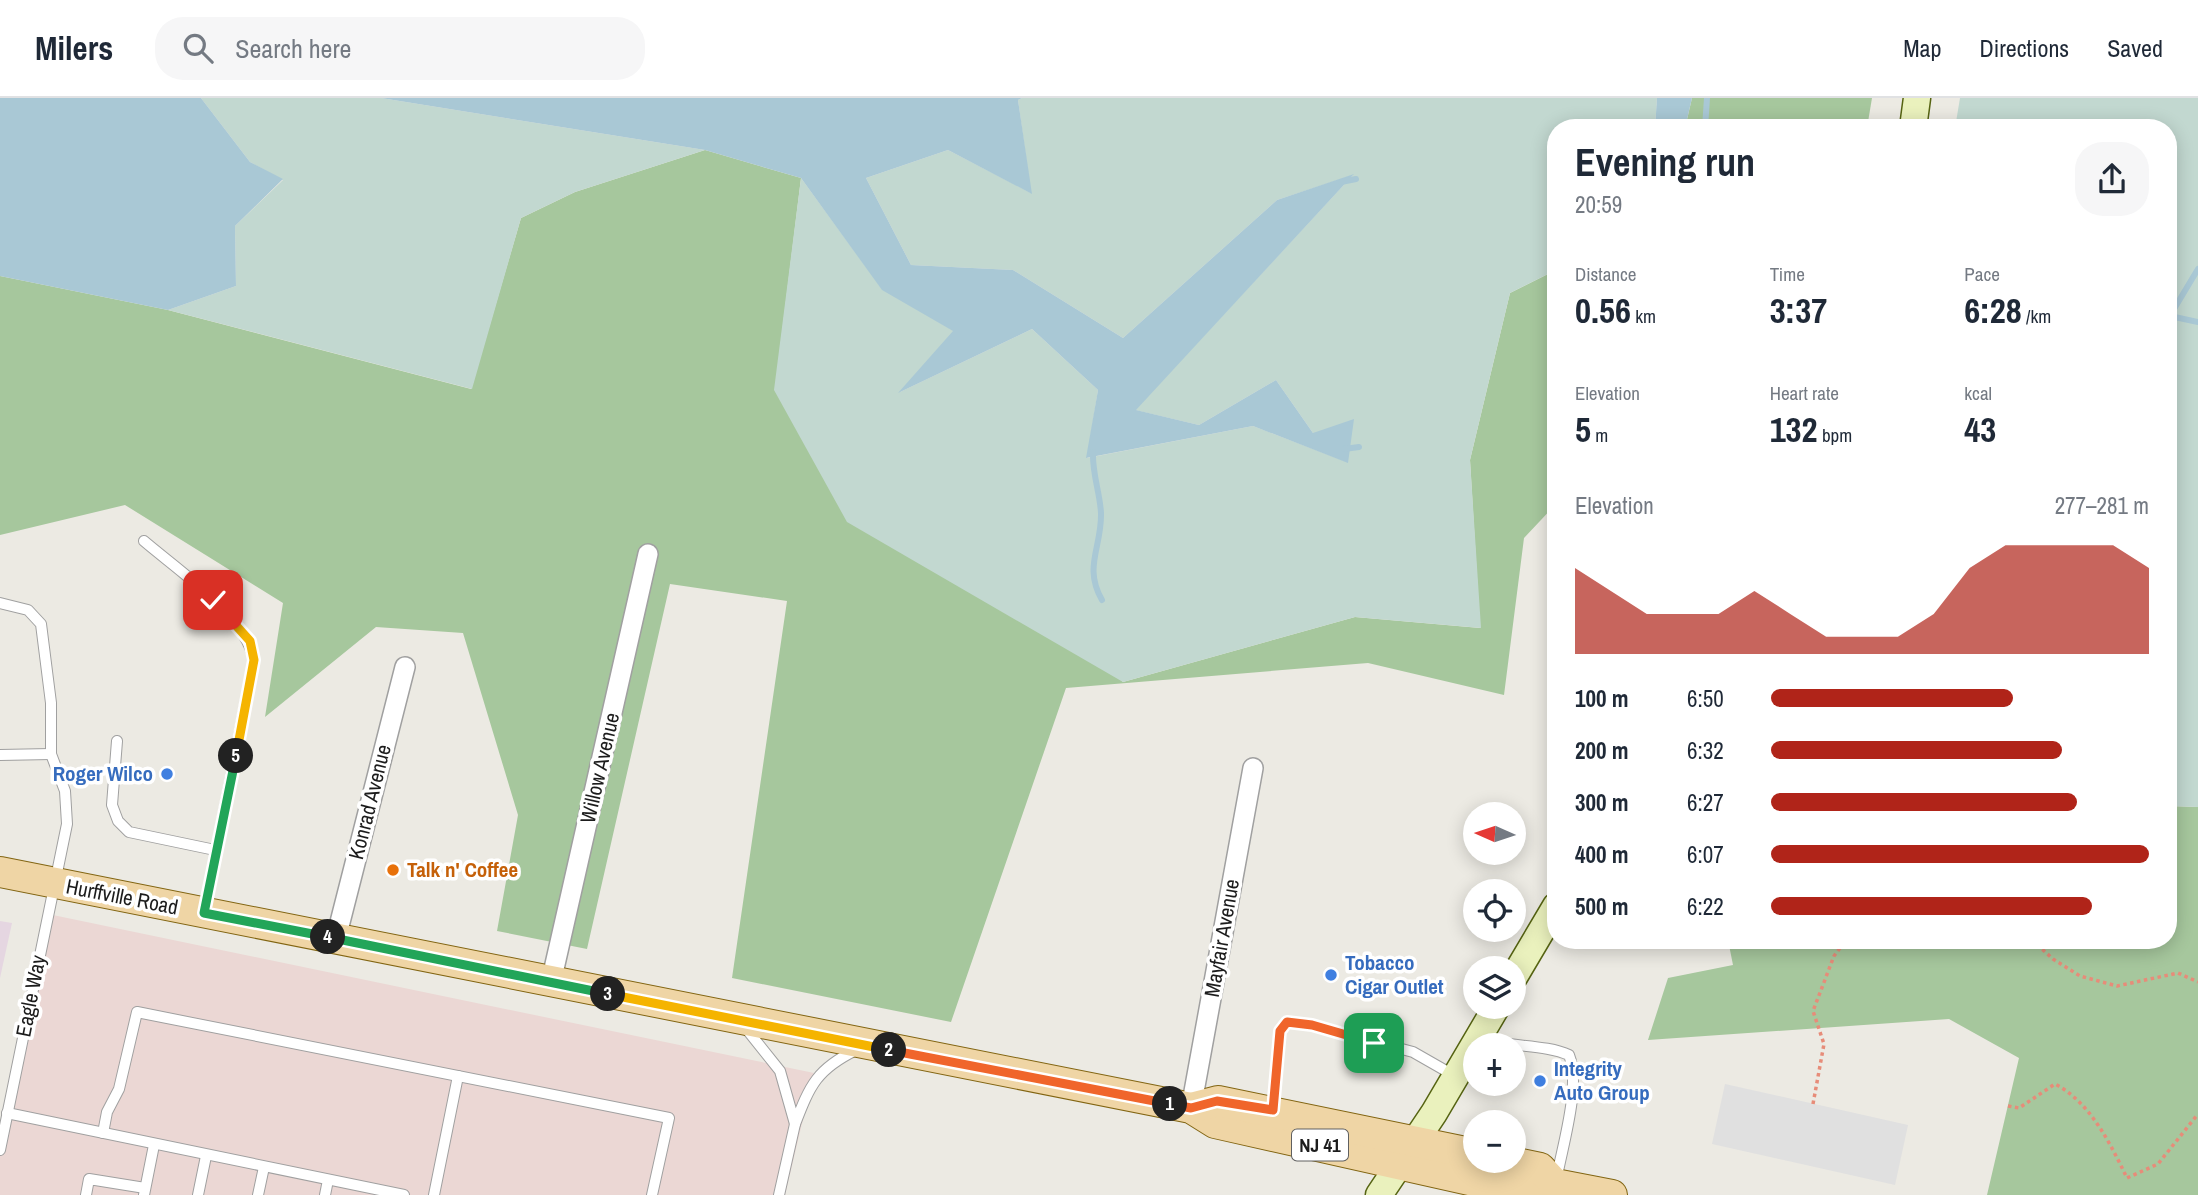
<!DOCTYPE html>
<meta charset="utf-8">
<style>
:root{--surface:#fff;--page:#f6f6f7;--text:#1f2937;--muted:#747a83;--line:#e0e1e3;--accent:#b02419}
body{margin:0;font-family:"Archivo Narrow",sans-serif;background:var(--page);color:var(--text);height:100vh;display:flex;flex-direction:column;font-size:26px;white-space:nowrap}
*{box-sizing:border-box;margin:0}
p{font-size:23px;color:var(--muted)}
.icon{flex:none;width:38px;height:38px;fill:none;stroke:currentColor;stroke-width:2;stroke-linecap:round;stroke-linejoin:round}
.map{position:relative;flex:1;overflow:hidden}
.panel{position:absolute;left:1547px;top:21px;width:630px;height:830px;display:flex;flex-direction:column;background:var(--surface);border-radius:28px;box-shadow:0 4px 18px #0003}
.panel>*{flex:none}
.needle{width:46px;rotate:273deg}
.tools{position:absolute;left:1463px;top:704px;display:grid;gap:14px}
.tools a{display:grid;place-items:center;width:63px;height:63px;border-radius:50%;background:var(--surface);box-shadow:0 4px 18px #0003;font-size:35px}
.pin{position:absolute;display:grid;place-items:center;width:60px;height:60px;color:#fff;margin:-30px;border-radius:14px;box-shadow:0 4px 10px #0006}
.km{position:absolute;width:35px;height:35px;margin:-18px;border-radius:50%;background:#222;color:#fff;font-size:19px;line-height:35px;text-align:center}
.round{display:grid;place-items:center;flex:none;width:74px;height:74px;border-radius:28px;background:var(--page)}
.headline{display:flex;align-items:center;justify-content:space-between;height:119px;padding:0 28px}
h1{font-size:38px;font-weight:700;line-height:52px}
.stats{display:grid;grid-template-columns:repeat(3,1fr);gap:10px;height:119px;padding:7px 28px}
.stats div{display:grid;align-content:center}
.stats b{font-size:35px;font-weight:700}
.stats small{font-size:19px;font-weight:400}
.stats p{font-size:19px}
.chart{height:196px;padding:14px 28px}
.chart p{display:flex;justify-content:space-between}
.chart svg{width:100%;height:126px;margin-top:7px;fill:var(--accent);opacity:.7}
ul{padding:0 28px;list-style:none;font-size:23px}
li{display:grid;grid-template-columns:112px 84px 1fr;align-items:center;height:52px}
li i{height:18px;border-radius:9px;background:var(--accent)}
header{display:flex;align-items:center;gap:42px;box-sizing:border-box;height:98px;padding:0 35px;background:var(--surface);border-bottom:2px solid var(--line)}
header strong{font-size:33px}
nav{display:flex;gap:38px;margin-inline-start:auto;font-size:24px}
.search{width:490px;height:63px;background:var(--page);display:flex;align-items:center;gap:18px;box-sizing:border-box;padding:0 24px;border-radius:28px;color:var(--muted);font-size:26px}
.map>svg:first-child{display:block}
</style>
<header>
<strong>Milers</strong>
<div class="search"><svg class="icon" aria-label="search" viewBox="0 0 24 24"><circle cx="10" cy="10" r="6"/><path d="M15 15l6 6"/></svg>Search here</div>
<nav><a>Map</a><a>Directions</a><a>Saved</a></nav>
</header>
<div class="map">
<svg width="2198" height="1097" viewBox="0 0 2198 1097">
<rect width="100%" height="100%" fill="#eceae3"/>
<polygon fill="#ebd7d4" points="48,816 814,975 785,1097 0,1097 0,1052"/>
<polygon fill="#e5d6e1" points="0,823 12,825 0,880"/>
<g fill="#a6c79d">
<polygon points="1692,0 1872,0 1867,30 1685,30"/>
<polygon points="705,52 801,80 775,292 1123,584 1355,519 1480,530 1470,362 1510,195 1556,172 1556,406 1524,440 1504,597 1368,565 1066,590 951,924 732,880 787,503 670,486 587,851 497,833 518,717 463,535 376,529 265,619 283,505 125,407 0,437 0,178 168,212 471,291 521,120 575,94"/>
<polygon points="2168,708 2198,709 2198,1097 1987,1097 2019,960 1949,921 1648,942 1668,880 1733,867 1728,842 2168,842"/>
</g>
<g fill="#c2d8d0">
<polygon points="201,0 381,0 705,52 575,94 521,120 472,291 168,212 236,188 235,128 283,82 250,64"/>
<polygon points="1022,0 1657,0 1655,30 1556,30 1556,172 1510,195 1470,362 1481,530 1355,519 1123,584 847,424 774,292 801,80 882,191 954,233 900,294 1032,231 1098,292 1087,360 1253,328 1347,364 1313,335 1276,282 1199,327 1135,312 1353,77 1277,102 1123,240 1013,172 911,167 866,80 948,52 1031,95 1018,2"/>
<polygon points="1960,0 2198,0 2198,709 2168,708 2168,30 1955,30"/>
</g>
<polygon fill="#e0e0e0" points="1725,986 1908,1027 1895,1087 1712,1046"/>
<g fill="#a9c8d5">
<polygon points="0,0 201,0 250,64 283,81 235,128 236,188 168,212 0,178"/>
<polygon points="381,0 1022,0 1018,2 1032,96 948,52 866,80 911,167 1013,172 1123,240 1277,102 1354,76 1136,312 1199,327 1276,282 1313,335 1354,321 1348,365 1253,328 1086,360 1098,292 1032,231 898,295 953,233 882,192 801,80 705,52"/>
<polygon points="1657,0 1692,0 1685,30 1655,30"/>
</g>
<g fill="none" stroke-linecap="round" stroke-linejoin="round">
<g stroke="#a9c8d5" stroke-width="6">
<polyline points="1705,30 1707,0"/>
<polyline points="1341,84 1356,81"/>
<polyline points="2170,218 2198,224"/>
<polyline points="2168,221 2198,171"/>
<polyline points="1344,351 1359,349"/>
<path d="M1093,354C1092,375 1100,395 1101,415C1102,449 1083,469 1102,502"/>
</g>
<g stroke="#a0a0a0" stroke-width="12">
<g id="lane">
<path d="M144,443C179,473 245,517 254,562L205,811"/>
<polyline points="0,505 28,512 41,526 51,605 51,656 65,693 67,726 0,1052"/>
<polyline points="117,643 112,707 118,723 129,734 215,752"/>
<polyline points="0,657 51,656"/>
<path d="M744,928L780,973L795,1026C810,987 817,971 856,952"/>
<path d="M1481,938C1499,950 1543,945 1569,957C1581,987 1563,1046 1557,1078"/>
<polyline points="1273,1012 1280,933 1287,924 1312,927 1413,954 1455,978"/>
<polyline points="7,1015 404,1097"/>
<polyline points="103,1035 107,1014 119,991 137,914 669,1020 652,1097"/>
<polyline points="86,1097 89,1081 145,1090"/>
<polyline points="144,1097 154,1047"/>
<polyline points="198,1097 206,1058"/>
<polyline points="258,1097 264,1069"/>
<polyline points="325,1097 328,1082"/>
<polyline points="434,1097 458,978"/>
<polyline points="779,1097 795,1026"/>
</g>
</g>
<g stroke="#a0a0a0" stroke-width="22">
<g id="street">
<polyline points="336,840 405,569"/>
<polyline points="551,884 648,456"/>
<polyline points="1191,1010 1253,670"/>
</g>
</g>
<g stroke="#566412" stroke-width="29">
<g id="secondary">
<polyline points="1913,30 1917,0"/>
<polyline points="1514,879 1556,808"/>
<polyline points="1379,1097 1434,1015 1497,908"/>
</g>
</g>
<g stroke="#826512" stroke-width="32">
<g id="primary">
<polyline points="0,774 1191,1010 1215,1025 1505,1090 1532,1094 1555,1086 1612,1097"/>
<polyline points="1191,1010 1218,1003 1475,1056"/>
<polyline points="1503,1062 1540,1070 1555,1086"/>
</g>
</g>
<g stroke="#e78c79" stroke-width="3.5" stroke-dasharray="3.5 3.5" stroke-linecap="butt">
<polyline points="2032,842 2053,861 2080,878 2117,888 2178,875 2198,884"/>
<polyline points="1813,1006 1824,946 1813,913 1834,858 1846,842"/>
<path d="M2008,1008L2019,1010L2055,986C2090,1004 2110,1045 2127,1080L2158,1066L2198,1016"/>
</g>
<use href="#lane" stroke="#fff" stroke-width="10"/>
<use href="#street" stroke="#fff" stroke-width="19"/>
<use href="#secondary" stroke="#eaf1bd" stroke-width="26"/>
<use href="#primary" stroke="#efd5a5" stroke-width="30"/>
</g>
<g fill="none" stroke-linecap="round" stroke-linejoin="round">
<g stroke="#fff" stroke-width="14">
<polyline id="split-1" points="1170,1006 1191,1010 1217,1003 1273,1012 1280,933 1287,924 1312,927 1374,945"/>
</g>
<g stroke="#fff" stroke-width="14">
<polyline id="split-2" points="889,952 1170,1006"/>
</g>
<g stroke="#fff" stroke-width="14">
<polyline id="split-3" points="608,896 889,952"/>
</g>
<g stroke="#fff" stroke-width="14">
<polyline id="split-4" points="328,839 608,896"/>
</g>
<g stroke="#fff" stroke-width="14">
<polyline id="split-5" points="236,658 204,815 328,839"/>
</g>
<g stroke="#fff" stroke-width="14">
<polyline id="split-6" points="213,502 250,543 254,562 236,658"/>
</g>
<use href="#split-1" stroke="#f0652b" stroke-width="9"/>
<use href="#split-2" stroke="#f0652b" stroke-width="9"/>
<use href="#split-3" stroke="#f5b400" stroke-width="9"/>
<use href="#split-4" stroke="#22a559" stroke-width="9"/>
<use href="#split-5" stroke="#22a559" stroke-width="9"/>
<use href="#split-6" stroke="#f5b400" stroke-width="9"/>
</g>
<g fill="#3f7fe0" stroke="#fff" stroke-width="2.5">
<circle cx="167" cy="676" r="7"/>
<circle cx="1331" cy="877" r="7"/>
<circle cx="1540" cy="983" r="7"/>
</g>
<circle fill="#e8710a" stroke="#fff" stroke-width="2.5" cx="393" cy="772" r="7"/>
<g text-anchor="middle" stroke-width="7" stroke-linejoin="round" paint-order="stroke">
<rect fill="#fff" stroke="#606060" stroke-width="2" x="1292" y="1031.5" width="56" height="31" rx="5"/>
<g font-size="19" font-weight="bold" fill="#1c1c1c">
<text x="1320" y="1054">NJ 41</text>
</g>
<g font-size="21" fill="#1c1c1c" stroke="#fff">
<text transform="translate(600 670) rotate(-77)" y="7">Willow Avenue</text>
<text transform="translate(370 704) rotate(-76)" y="7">Konrad Avenue</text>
<text transform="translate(122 799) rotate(11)" y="7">Hurffville Road</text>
<text transform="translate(1222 840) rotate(-80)" y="7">Mayfair Avenue</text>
<text transform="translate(31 898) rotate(-79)" y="7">Eagle Way</text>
</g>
<g font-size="21" font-weight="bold" fill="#366cbe" stroke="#fff" text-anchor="start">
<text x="153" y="683" text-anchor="end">Roger Wilco</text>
<text x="1345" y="872">Tobacco<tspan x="1345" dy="24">Cigar Outlet</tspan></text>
<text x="1554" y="978">Integrity<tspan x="1554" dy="24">Auto Group</tspan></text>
</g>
<g font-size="21" font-weight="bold" fill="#c56008" stroke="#fff" text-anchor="start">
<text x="407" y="779">Talk n' Coffee</text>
</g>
</g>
</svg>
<div class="tools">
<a><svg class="needle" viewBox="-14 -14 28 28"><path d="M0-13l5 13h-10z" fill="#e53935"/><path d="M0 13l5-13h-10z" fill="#747a83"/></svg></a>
<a><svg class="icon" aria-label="locate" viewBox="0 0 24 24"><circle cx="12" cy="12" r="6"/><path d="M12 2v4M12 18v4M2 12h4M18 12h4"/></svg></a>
<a><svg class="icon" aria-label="layers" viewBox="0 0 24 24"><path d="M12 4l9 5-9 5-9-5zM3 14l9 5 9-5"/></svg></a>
<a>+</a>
<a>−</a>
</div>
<div class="pin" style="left:1374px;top:945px;background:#1e9e55"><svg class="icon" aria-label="arrive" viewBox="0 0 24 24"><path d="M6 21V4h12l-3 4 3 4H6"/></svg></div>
<div class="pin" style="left:213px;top:502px;background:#d93025"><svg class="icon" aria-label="check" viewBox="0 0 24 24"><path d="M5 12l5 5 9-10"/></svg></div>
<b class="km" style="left:1170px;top:1006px">1</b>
<b class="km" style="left:889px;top:952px">2</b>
<b class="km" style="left:608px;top:896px">3</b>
<b class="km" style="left:328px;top:839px">4</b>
<b class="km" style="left:236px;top:658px">5</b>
<section class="panel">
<div class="headline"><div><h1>Evening run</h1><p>20:59</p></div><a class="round"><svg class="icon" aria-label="share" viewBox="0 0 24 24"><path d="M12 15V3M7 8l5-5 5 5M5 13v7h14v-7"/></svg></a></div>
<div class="stats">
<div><p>Distance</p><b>0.56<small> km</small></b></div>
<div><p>Time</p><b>3:37</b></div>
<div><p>Pace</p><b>6:28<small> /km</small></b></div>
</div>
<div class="stats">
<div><p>Elevation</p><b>5<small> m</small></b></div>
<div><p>Heart rate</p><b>132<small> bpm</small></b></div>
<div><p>kcal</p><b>43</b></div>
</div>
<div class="chart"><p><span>Elevation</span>277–281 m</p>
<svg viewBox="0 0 160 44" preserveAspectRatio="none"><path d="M0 44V14L10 22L20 30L30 30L40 30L50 22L60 30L70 38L80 38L90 38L100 30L110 14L120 6L130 6L140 6L150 6L160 14V44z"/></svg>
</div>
<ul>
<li><b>100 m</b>6:50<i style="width:64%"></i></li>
<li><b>200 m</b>6:32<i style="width:77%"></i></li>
<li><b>300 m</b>6:27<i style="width:81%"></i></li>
<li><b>400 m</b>6:07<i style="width:100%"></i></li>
<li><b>500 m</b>6:22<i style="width:85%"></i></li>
</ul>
</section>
</div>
